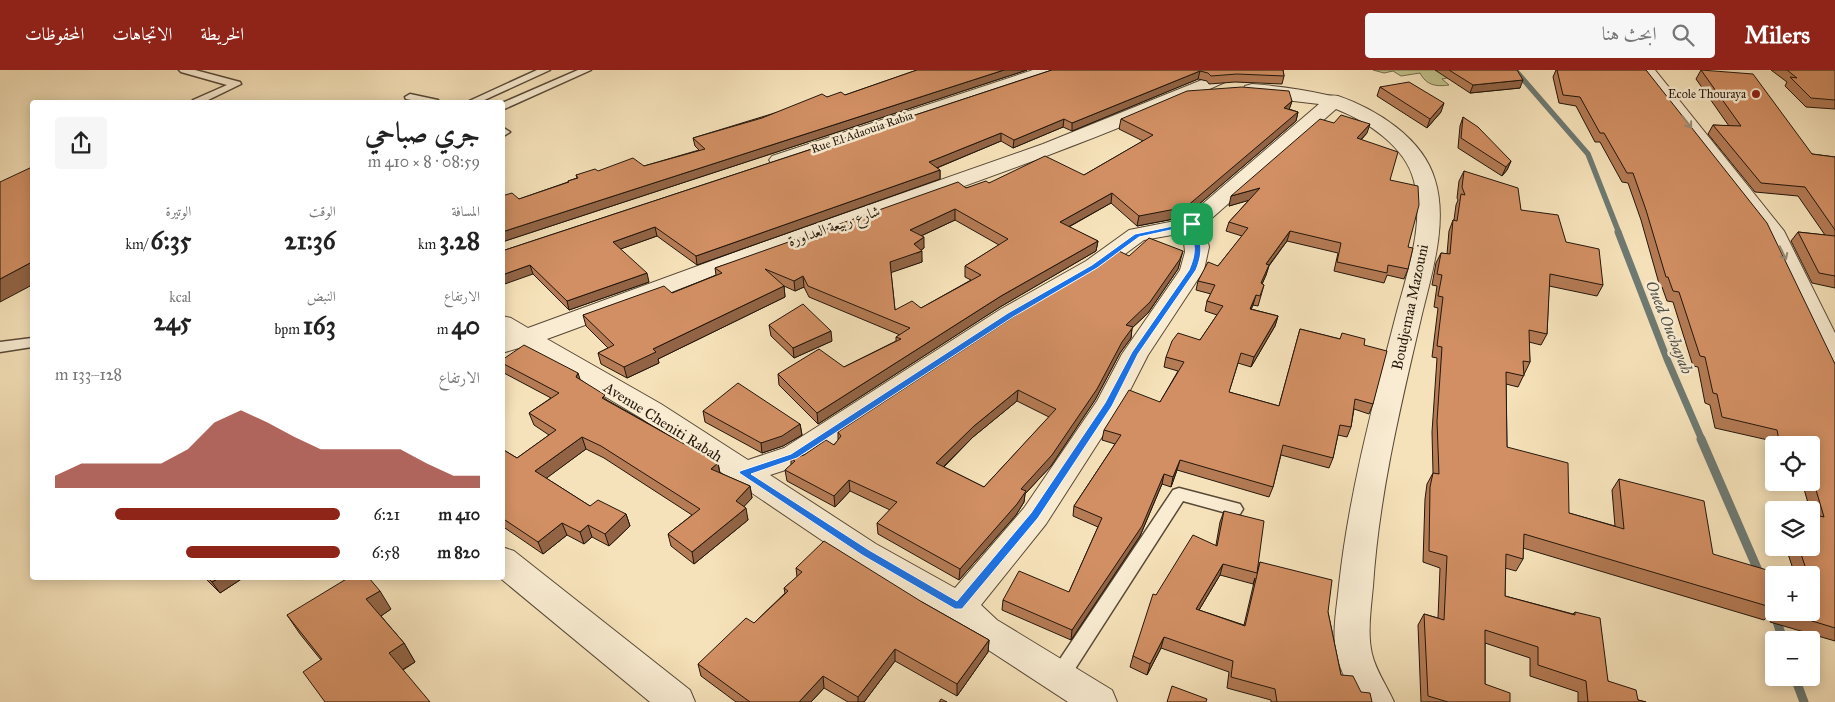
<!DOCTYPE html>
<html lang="ar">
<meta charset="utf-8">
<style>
:root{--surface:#fff;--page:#f6f6f6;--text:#222;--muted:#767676;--accent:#8f2418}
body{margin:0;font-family:"IM FELL Great Primer",Amiri,serif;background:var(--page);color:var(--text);direction:rtl;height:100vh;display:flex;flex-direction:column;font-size:19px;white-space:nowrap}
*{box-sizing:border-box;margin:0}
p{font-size:16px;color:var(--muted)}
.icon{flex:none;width:28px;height:28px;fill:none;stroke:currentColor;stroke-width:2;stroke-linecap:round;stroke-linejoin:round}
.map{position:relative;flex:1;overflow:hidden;direction:ltr}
.drawer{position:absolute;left:30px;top:30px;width:475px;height:480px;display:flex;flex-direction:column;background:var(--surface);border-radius:5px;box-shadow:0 2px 12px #0003;direction:rtl}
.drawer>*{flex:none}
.controls{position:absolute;left:1765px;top:366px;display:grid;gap:10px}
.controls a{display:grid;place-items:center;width:55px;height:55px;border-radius:5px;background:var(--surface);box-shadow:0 2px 12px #0003;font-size:25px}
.pin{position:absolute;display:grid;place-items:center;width:42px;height:42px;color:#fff;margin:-21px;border-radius:10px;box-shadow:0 2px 8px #0006}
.round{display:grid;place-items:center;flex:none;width:52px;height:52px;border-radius:5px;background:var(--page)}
.overview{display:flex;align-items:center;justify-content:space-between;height:85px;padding:0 25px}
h1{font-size:28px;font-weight:700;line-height:38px}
.metrics{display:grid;grid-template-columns:repeat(3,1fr);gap:8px;height:85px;padding:5px 25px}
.metrics div{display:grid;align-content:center}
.metrics b{font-size:25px;font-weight:700}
.metrics small{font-size:14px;font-weight:400}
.metrics p{font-size:14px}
.chart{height:140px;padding:10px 25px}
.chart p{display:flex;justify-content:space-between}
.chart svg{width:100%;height:90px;margin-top:5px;fill:var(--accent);opacity:.7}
ul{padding:0 25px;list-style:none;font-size:16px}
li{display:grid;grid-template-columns:80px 60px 1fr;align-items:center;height:38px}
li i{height:12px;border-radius:6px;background:var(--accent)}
header{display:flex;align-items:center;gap:30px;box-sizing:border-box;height:70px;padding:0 25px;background:var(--accent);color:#fff}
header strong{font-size:24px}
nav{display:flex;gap:28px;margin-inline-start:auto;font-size:18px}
.search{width:350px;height:45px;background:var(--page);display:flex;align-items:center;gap:12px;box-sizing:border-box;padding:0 18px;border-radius:5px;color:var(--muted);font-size:19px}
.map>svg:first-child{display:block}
</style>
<header>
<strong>Milers</strong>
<div class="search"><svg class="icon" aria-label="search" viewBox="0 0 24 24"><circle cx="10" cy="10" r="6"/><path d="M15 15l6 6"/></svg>ابحث هنا</div>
<nav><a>الخريطة</a><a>الاتجاهات</a><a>المحفوظات</a></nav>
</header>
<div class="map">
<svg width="1835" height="632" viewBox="0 0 1835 632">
<rect width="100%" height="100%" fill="#f6e2ba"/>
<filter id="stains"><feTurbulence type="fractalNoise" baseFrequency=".004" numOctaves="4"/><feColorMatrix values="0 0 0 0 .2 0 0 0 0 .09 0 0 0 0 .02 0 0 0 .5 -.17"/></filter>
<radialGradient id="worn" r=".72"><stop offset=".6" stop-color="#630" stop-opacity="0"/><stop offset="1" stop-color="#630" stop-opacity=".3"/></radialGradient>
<path fill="#c2c28b" stroke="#726c4b" d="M1373,0H1443L1457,6L1442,9L1449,15C1436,17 1426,15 1420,3L1401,6L1393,1L1384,3Z"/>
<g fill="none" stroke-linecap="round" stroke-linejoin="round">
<polyline stroke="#6e7a73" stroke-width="5.5" points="1515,0 1588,84 1619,163"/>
<polyline stroke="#6e7a73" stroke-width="7" points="1618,162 1667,289 1702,370"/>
<g stroke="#6e7a73" stroke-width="9">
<polyline points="1701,369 1760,505"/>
<polyline points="1774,542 1783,570"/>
<polyline points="1795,608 1804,632"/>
</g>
<g stroke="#584937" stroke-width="3">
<g id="lane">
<polygon points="179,0 195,0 240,12 241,14 204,32 192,32 193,30 227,15 181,2"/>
<polygon points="537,0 550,0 480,32 467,32"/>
<polygon points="578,0 591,0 502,40 502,33"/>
<polygon points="410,24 438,30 439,32 422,32 406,29 405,27"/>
<polygon points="502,57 510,62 502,67"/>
<polygon points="32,268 32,277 0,282 0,272"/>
<polygon points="1179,418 1240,434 1243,439 1240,444 1234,445 1183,431 1066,613 1059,616 1052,613 1049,607 1052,601 1173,420"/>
</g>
</g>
<g stroke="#584937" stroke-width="2">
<g id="street">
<polygon points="1033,0 1060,0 1057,4 786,94 779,96 772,94 769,90 772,86"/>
<polygon points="1637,0 1655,0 1784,161 1835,263 1835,299 1826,296 1822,290 1762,162"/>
<path d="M1219,3L1225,4L1228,8L1225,12C1077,80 923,130 770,185C695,212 622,242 547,269L661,334L748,390L784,378L1001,239L1086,191L1129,160L1185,149L1319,34L1252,26L1245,24L1243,20L1245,16L1252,14C1277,16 1302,19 1327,25C1331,26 1334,25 1338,26C1376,39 1423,68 1435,110C1448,152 1432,203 1422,244C1401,334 1379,424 1373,516C1371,538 1367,563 1372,584C1376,601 1387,616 1394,632H1357C1349,617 1340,600 1336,583C1332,561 1337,537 1339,515C1349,423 1373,334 1396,245C1407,203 1425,154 1414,111C1406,77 1367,51 1336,39L1204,155L1209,177L1204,200L1148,285L1123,334L1046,454L981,535L997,550L1112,620L1117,632H1068L973,570L947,547L854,492L641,348L522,277L502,283V246L511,248L528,258L755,175L1043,74ZM1183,163L1185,182L1180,200L1122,284L1097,331L1024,438L955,518L876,474L770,405L804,394L1019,251L1102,201L1144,170Z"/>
<polygon points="502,477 514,481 690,620 695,632 650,632 500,508 502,508"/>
</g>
</g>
<use href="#lane" fill="#f9ecd2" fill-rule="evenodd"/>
<use href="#street" fill="#f9ecd2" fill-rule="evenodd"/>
</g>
<g fill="#b47b55" stroke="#23160b" fill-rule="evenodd">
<polygon points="917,0 1027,0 502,172 519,129 568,112 568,111 577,108 576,105 644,96 699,80 695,76 693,68 827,27 845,25"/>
<polygon points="1052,0 1283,0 1284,6 1282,14 1235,12 1209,14 1207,11 1198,9 1072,61 1063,57 1013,78 1001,71 937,98 940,100 940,109 697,195 657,166 620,179 649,212 569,240 533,204 502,181"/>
<polygon points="1435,0 1517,0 1520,18 1470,23"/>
<polygon points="1556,0 1646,0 1835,294 1835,571 1770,552 1773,540 1764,550 1523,478 1523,489 1516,501 1505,498 1505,526 1573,544 1575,542 1608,611 1638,630 1646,632 1578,632 1578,622 1530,606 1530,588 1485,573 1485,614 1510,632 1421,632 1418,555 1424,544 1438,548 1440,498 1423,492 1425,429 1427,414 1433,403 1432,362 1437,288 1432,287 1438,238 1434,237 1437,216 1432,215 1436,193 1441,183 1447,184 1449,161 1453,150 1454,150 1456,135 1458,130 1457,128 1459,111 1464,101 1521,140 1566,172 1603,215 1597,226 1549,216 1547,264 1541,275 1529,272 1530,292 1518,317 1506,314 1507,377 1569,443 1615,456 1612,420 1619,409 1774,533 1774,542 1811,542 1811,505 1795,505 1786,478 1811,478 1811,440 1810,440 1802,412 1811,412 1811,375 1774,375 1774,385 1772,385 1768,370 1715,358 1710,335 1705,333 1698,297 1693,296 1673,232 1667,231 1662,217 1660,217 1641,150 1628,113 1622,112 1600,72 1595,72 1576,36 1559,33 1553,7"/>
<polygon points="1701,0 1812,84 1835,87 1835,218 1812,213 1791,171 1798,162 1825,165 1798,126 1755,122 1708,64 1713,55 1729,56 1696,9"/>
<polygon points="1771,0 1835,0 1835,39 1806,37 1785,16 1787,12"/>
<polygon points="1380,17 1441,42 1427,58 1377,26"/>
<path d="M1292,31L1289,39L1298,42L1296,51L1184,147L1137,156L1111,133L1069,157L1098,171L1096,181L1000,237L818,354L779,315L778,304L844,297L896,271V267L900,265L809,227L804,217L795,221L784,216L785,227L658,289L659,293L627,308L601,294L598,283L608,278L586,256L583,245L672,223L716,205L715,198L966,118L989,113L1084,105L1143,71L1119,59L1121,49ZM955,150L999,175L965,196V207L971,210L921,238L895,240L891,202L922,192L921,180L924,178L921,166Z"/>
<polygon points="1463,47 1511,91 1507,100 1502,106 1458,78 1460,56"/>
<polygon points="1367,63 1361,70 1390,110 1408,177 1408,199 1404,209 1387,205 1384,213 1334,201 1338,183 1287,171 1269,196 1266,205 1262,214 1264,215 1258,236 1253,235 1251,239 1278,246 1275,256 1251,297 1238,293 1229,322 1279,336 1300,259 1364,275 1373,334 1369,344 1354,339 1351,357 1347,367 1338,365 1333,388 1329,398 1281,385 1273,417 1269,427 1177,400 1171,417 1162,414 1140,466 1071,570 1002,540 1003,530 1069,522 1098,457 1073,446 1074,436 1115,374 1102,370 1104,360 1160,332 1178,301 1164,297 1166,287 1200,270 1217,245 1205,241 1207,231 1211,224 1196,220 1198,211 1218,196 1242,166 1226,161 1229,152 1249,130 1229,136"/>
<path d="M1129,186L1180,191L1178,199L1148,243L1132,258L1131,268L1120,283L1095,330L1051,396L1025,424L1024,432L1016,445L959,510L878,464L877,453L890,440L850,421L835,437L787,411L785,400L791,395V389L834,375L838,370V362ZM1017,331L1049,347L984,417L944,397L973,367Z"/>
<polygon points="769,255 832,271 794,288 771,266"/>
<polygon points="502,290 581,310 607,330 718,393 720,403 750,416 752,428 744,436 748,450 694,494 671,476 668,464 692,445 604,388 586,379 546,408 590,436 626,444 630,456 609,476 592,467 584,474 567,465 543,484 502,456 502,379 517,388 549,365 534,355 529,343 551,328 504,303 502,298"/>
<polygon points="703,341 800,354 802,365 783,376 762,383 705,352"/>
<path d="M1224,441L1257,501L1260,492L1328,542L1341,605L1372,632H1271V630L1227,618L1229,602L1161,578L1147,605L1130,597L1133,586L1156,525L1216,475L1220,452ZM1220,505L1253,514L1255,508L1244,555L1199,540Z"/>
<polygon points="796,498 922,532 989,570 988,582 957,626 895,591 864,632 848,632 824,618 811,632 736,632 701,606 698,594 754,553 785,523 784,518 797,507"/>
<polygon points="205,508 243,508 220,523"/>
<polygon points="391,539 381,546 404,573 415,592 403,600 321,590 300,564 287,545"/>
</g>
<g fill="#926445" stroke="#23160b">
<polygon points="1004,0 1027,0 502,172 502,162"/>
<polygon points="1200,1 1198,9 1072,61 1072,53"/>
<polygon points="1523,10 1520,18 1470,23 1473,15"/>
<polygon points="1292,31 1289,40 1284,38"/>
<polygon points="1444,33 1441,42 1427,58 1430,49"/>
<polygon points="1298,42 1296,51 1184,147 1137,156 1139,146"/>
<polygon points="1064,49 1063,57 1013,78 1014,70"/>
<polygon points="1370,54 1367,63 1354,77 1357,68"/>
<polygon points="1001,63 1001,71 929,101 929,92"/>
<polygon points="1511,91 1507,100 1502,106 1506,97"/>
<polygon points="940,100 940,109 697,195 696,186"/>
<polygon points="1260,118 1257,128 1229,136 1231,126"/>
<polygon points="1112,123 1111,133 1059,162 1060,152"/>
<polygon points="955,139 955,150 910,171 910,160"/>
<polygon points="655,157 657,166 615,181 613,172"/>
<polygon points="1290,161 1287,171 1269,195 1266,205 1258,223 1266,194"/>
<polygon points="924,167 924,178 917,183 922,181 922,192 890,203 890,192"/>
<polygon points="1098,171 1096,181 1000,237 818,354 817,343 1001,226"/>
<polygon points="1183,181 1178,199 1148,243 1132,258 1131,268 1120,283 1095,330 1051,396 1025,424 1024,432 1016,445 959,510 960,499 1021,419 1126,255"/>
<polygon points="32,192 32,215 0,232 0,209"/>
<polygon points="530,195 533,204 502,215 502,205"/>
<polygon points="647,203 649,212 569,240 567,231"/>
<polygon points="803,206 804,217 795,221 794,211"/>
<polygon points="784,216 785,227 658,289 659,293 627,308 624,297 653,279"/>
<polygon points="1256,225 1253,235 1247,249 1250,239"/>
<polygon points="1278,246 1275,256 1251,297 1254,287"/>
<polygon points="831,261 832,271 794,288 793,278"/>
<polygon points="578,303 582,315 576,307"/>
<polygon points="1018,320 1017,331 973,367 936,404 936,393 974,356"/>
<polygon points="800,354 802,365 783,376 762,383 761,373"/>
<polygon points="582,367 586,379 540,413 535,401"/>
<polygon points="1180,390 1177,400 1171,417 1173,407"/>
<polygon points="718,393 720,405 711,399"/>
<polygon points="1164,404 1162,414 1140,466 1071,570 1072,560"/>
<polygon points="849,410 850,421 835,437 834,426"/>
<polygon points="750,416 752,428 738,443 736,431"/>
<polygon points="746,438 748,450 694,494 692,482"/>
<polygon points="626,444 630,456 609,476 605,464"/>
<polygon points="562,453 567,465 543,484 538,472"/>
<polygon points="588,455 592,467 584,474 580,462"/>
<polygon points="1223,494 1220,505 1193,550 1196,539"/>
<polygon points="219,508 243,508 220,523 212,512"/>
<polygon points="380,521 391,539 378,548 366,529"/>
<polygon points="1164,567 1161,578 1147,605 1150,594"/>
<polygon points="989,570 988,582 957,626 957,614"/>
<polygon points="404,573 415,592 400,601 389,583"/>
<polygon points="895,579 895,591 864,632 858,632 858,627"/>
<polygon points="823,606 824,618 811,632 799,632"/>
</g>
<g fill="#d18f63" stroke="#23160b" fill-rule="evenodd">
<polygon points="917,0 1004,0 502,162 502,126 512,123 519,129 569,112 568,111 578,108 576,105 595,99 598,101 633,88 644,96 705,79 693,68 762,48 822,24 827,27 841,22 845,25"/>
<polygon points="1052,0 1283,0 1284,6 1237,4 1211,6 1208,3 1200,1 1072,53 1064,49 1014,70 1001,63 929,92 940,100 696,186 655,157 613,172 647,203 567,231 530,195 502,205 502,181"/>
<polygon points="1449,0 1517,0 1523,10 1473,15"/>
<polygon points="1557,0 1646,0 1767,153 1835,294 1835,558 1783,542 1811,542 1811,532 1817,533 1811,516 1811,505 1808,505 1799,478 1811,478 1811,444 1824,447 1811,403 1811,375 1780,375 1777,360 1722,347 1717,324 1713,323 1705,287 1700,286 1679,222 1673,221 1668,207 1666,207 1646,140 1633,103 1627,103 1604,63 1600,63 1580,27 1563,25"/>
<polygon points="1701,0 1753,4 1812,84 1835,87 1835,160 1805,117 1761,113 1713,55 1741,56"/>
<polygon points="1787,0 1835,0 1835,30 1811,28 1790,7 1797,8"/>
<polygon points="1409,12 1444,33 1430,49 1380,17"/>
<path d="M1242,17L1289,21L1292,31L1284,38L1298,42L1186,137L1139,146L1112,123L1060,152L1098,171L1001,226L817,343L778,304L819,279L844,297L901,269L896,267L910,258L808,216L803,206L794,211L765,199L784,216L653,279L656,282L624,297L598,283L614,275L583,245L664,216L672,223L722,203L715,198L958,112L966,118L986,111L989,113L1045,86L1084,105L1153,65L1121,49L1187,21ZM955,139L1008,169L965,196L981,205L921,238L912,231L895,240L890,192L922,181L914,174L924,167L910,160Z"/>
<polygon points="1341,45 1370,54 1357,68 1398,82 1390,110 1418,116 1419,135 1408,177 1413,178 1408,199 1388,195 1387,203 1337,192 1341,173 1290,161 1266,194 1269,195 1261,213 1264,215 1260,226 1256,225 1250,239 1278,246 1254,287 1241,283 1229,322 1279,336 1300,259 1340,269 1342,263 1365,269 1364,275 1387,281 1373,334 1355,329 1351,357 1340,355 1333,388 1283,375 1273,417 1180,390 1173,407 1164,404 1142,456 1072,560 1003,530 1019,501 1069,522 1102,448 1074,436 1121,365 1104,360 1129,320 1160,332 1184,292 1166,287 1172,271 1178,263 1200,270 1223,236 1207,231 1215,215 1198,211 1208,192 1218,196 1248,158 1229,152 1260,118 1231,126 1320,49 1334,53"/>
<polygon points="1463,47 1478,57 1511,91 1506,97 1461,68"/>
<polygon points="32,97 32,192 0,209 0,112"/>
<polygon points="1464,101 1518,118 1521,140 1558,145 1566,172 1599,179 1603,215 1550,204 1547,264 1529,260 1530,292 1523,291 1524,306 1506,302 1507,377 1568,393 1569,443 1624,459 1619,409 1704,431 1713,484 1767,500 1774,533 1774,538 1524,464 1523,489 1506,484 1505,526 1575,545 1575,542 1600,548 1608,611 1636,620 1638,630 1646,632 1588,632 1586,611 1538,595 1538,577 1485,560 1485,614 1510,623 1510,632 1448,632 1428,626 1424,544 1444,550 1447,486 1429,481 1430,417 1433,403 1439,404 1437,351 1442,277 1437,276 1443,227 1438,226 1442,205 1437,204 1441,183 1450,184 1453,150 1457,151 1461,124 1465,125 1462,117"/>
<polygon points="1798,162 1835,166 1835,206 1819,203"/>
<path d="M1149,168L1183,181L1180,189L1150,232L1126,255L1133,257L1122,272L1097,319L1052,385L1021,419L1026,421L1017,434L960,499L877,453L897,432L849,410L834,426L785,400L795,391L791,389L804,385L826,370L834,375L841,366L838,362L1021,242L1119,181L1129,186ZM1018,320L1056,339L984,417L936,393L974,356Z"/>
<polygon points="803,234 831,261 793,278 769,255"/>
<polygon points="524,275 578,303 576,307 605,325 602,328 718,393 711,399 750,416 736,431 746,438 692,482 668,464 700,439 601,376 582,367 535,401 590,436 598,430 626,444 605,464 588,455 580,462 562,453 538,472 502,448 502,379 517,388 556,360 529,343 559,323 502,293 502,290"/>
<polygon points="738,313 800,354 782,366 761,373 703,341"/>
<polygon points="1786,438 1795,440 1787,440"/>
<polygon points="1224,441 1264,451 1257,503 1223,494 1196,539 1245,556 1260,492 1332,510 1328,542 1341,605 1353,606 1361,622 1370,623 1372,632 1277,632 1275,619 1231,607 1233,591 1164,567 1150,594 1133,586 1153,524 1156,525 1193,465 1217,476"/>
<polygon points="824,471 922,532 989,570 957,614 895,579 858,627 823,606 799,632 750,632 698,594 746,548 754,553 788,521 784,518 802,502 796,498"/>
<polygon points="208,508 219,508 212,512"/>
<polygon points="348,508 369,508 380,521 366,529 404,573 389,583 430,632 325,632 303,602 322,589 287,545"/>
<polygon points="1172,616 1207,629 1206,632 1167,632"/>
<polygon points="941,629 947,632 939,632"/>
</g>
<defs><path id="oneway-shaft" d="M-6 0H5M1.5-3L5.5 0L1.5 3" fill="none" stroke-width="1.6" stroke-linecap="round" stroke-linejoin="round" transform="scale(1.25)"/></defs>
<g stroke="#998c78">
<use href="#oneway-shaft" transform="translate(1687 52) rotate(52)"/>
<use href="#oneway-shaft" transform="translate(1783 183) rotate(64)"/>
</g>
<path fill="#1a73e8" stroke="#fff" fill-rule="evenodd" d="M1192,152L1195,154C1201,173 1204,180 1196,200L1138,284L1112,336L1038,448L962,539H955L862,485L739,403L740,401L791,384L1008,243L1092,195L1135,164ZM1189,156C1195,175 1197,181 1189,200L1132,282L1105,333L1031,443L957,531L869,480L751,404L797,388L1013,247L1097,198L1139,167Z"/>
<circle fill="#8f2418" stroke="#f9ecd2" stroke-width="2" cx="1756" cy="24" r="5"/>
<g text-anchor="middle" stroke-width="5" stroke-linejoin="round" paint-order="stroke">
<g font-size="12" fill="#23160b" stroke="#f9ecd2" text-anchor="end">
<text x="1746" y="28">Ecole Thouraya</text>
</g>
<g font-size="12" fill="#23160b" stroke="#f9ecd2">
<text transform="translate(862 62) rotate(-19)" y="4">Rue El Adaouia Rabia</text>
</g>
<g font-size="15" fill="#23160b" stroke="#f9ecd2">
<text transform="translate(834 156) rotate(-19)" y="5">شارع ربيعة العداورة</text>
<text transform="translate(1410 237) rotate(-78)" y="5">Boudjemaa Mazouni</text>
<text transform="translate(663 352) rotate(32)" y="5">Avenue Cheniti Rabah</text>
</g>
<g font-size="16" font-style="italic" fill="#4f5048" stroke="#f9ecd2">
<text transform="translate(1670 257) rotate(68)" y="6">Oued Ouchayah</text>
</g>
</g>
<rect width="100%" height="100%" filter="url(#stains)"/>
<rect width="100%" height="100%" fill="url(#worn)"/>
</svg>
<div class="controls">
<a><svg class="icon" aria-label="locate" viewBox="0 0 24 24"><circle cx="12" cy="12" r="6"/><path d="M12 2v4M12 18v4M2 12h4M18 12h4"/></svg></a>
<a><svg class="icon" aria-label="layers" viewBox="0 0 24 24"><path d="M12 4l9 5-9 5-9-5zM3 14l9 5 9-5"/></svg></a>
<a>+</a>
<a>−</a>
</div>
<div class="pin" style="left:1192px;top:154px;background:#1e9e55"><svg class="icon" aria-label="arrive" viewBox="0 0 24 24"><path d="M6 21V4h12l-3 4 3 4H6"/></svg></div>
<section class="drawer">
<div class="overview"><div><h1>جري صباحي</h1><p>08:59 · 8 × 410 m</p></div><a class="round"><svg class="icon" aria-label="share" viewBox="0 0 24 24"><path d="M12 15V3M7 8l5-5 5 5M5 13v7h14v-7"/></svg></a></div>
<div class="metrics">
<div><p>المسافة</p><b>3.28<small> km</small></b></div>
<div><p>الوقت</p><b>21:36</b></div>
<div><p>الوتيرة</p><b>6:35<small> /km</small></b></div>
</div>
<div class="metrics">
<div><p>الارتفاع</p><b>40<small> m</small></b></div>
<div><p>النبض</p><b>163<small> bpm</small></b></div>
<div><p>kcal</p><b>245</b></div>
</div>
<div class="chart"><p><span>الارتفاع</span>128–133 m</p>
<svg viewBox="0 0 160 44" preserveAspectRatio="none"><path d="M0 44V38L10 32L20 32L30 32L40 32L50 25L60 12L70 6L80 12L90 19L100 25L110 25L120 25L130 25L140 32L150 38L160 38V44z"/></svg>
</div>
<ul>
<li><b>410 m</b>6:21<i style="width:79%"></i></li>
<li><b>820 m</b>6:58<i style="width:54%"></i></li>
</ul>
</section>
</div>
